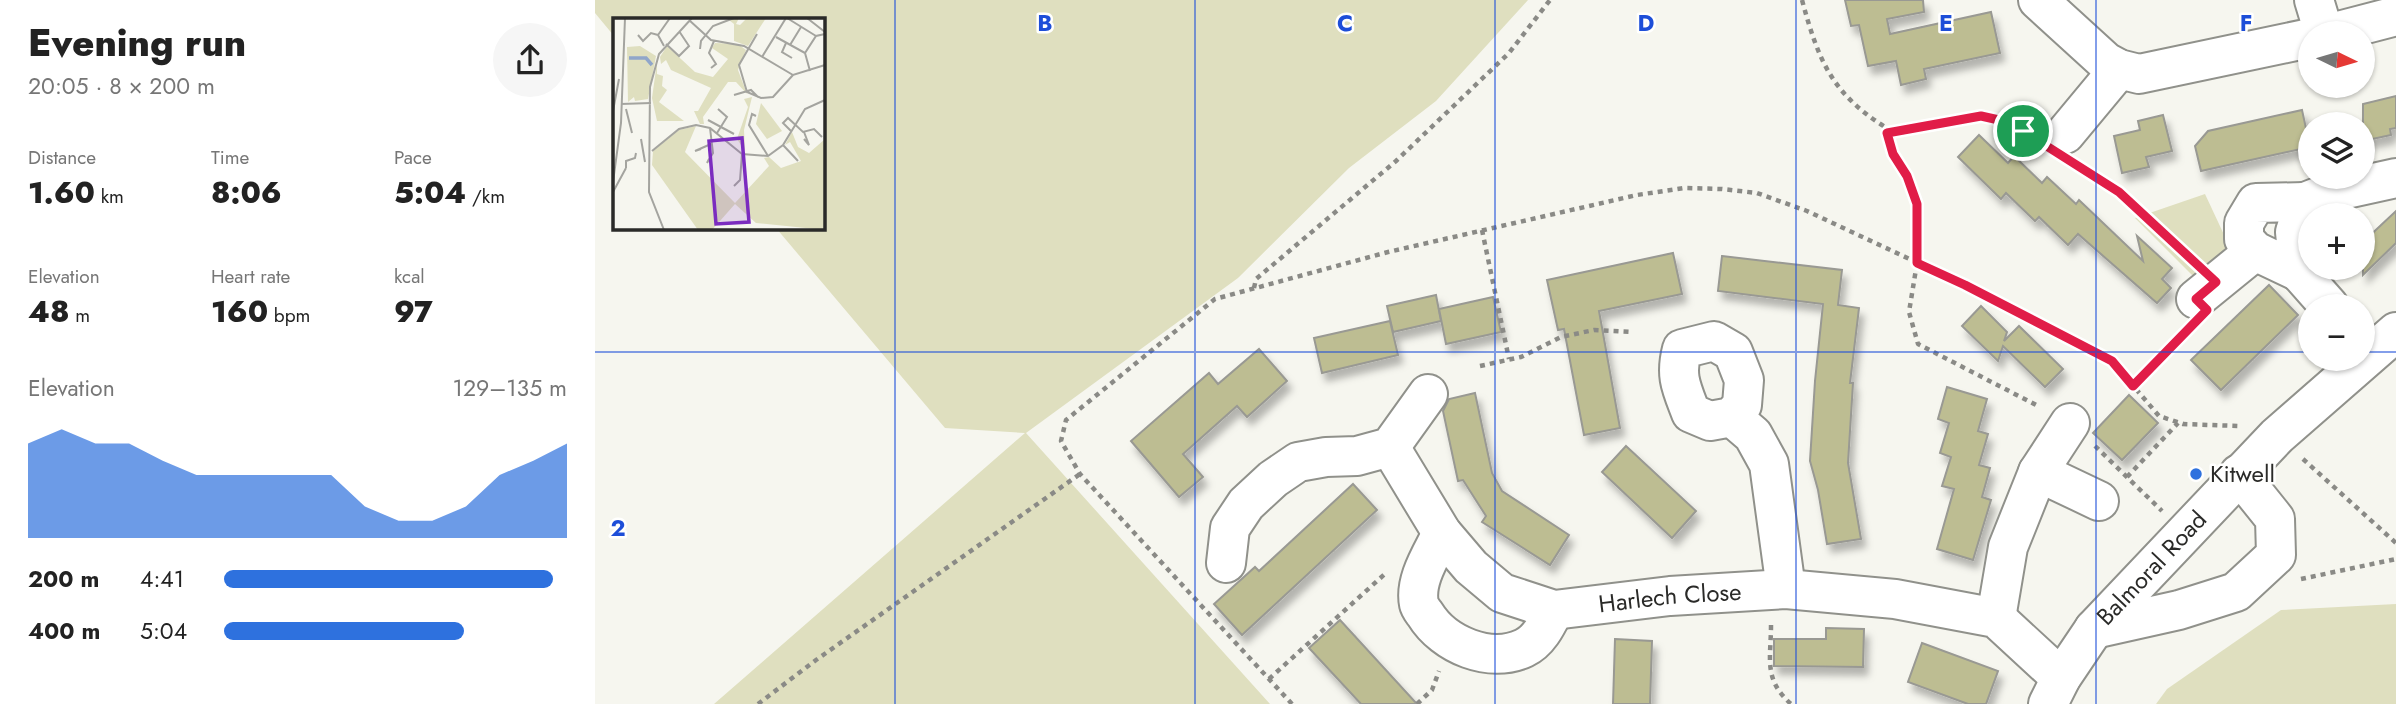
<!DOCTYPE html>
<meta charset="utf-8">
<style>
:root{--surface:#fff;--page:#f6f6f6;--text:#222;--muted:#767676;--accent:#2e71de}
body{margin:0;font-family:Jost,sans-serif;background:var(--page);color:var(--text);height:100vh;display:flex;flex-direction:column;font-size:26px;white-space:nowrap}
*{box-sizing:border-box;margin:0}
p{font-size:23px;color:var(--muted)}
.icon{flex:none;width:38px;height:38px;fill:none;stroke:currentColor;stroke-width:2;stroke-linecap:round;stroke-linejoin:round}
.map{position:relative;flex:1;overflow:hidden}
.drawer{display:flex;flex-direction:column;background:var(--surface);width:595px}
.drawer>*{flex:none}
.needle{width:46px;rotate:95deg}
.tools{position:absolute;left:1703px;top:21px;display:grid;gap:14px}
.tools a{display:grid;place-items:center;width:77px;height:77px;border-radius:50%;background:var(--surface);box-shadow:0 2px 5px #0004;font-size:35px}
.pin{position:absolute;display:grid;place-items:center;width:60px;height:60px;color:#fff;margin:-30px;border:4px solid #fff;border-radius:50%;box-shadow:0 2px 7px #0007}
.round{display:grid;place-items:center;flex:none;width:74px;height:74px;border-radius:37px;background:var(--page)}
.headline{display:flex;align-items:center;justify-content:space-between;height:119px;padding:0 28px}
h1{font-size:38px;font-weight:800;line-height:52px}
.metrics{display:grid;grid-template-columns:repeat(3,1fr);gap:10px;height:119px;padding:7px 28px}
.metrics div{display:grid;align-content:center}
.metrics b{font-size:30px;font-weight:800}
.metrics small{font-size:19px;font-weight:400}
.metrics p{font-size:19px}
.chart{height:196px;padding:14px 28px}
.chart p{display:flex;justify-content:space-between}
.chart svg{width:100%;height:126px;margin-top:7px;fill:var(--accent);opacity:.7}
ul{padding:0 28px;list-style:none;font-size:23px}
li{display:grid;grid-template-columns:112px 84px 1fr;align-items:center;height:52px}
li i{height:18px;border-radius:9px;background:var(--accent)}
main{display:flex;flex:1;min-height:0}
.map>svg:first-child{display:block}
</style>
<main>
<section class="drawer">
<div class="headline"><div><h1>Evening run</h1><p>20:05 · 8 × 200 m</p></div><a class="round"><svg class="icon" aria-label="share" viewBox="0 0 24 24"><path d="M12 15V3M7 8l5-5 5 5M5 13v7h14v-7"/></svg></a></div>
<div class="metrics">
<div><p>Distance</p><b>1.60<small> km</small></b></div>
<div><p>Time</p><b>8:06</b></div>
<div><p>Pace</p><b>5:04<small> /km</small></b></div>
</div>
<div class="metrics">
<div><p>Elevation</p><b>48<small> m</small></b></div>
<div><p>Heart rate</p><b>160<small> bpm</small></b></div>
<div><p>kcal</p><b>97</b></div>
</div>
<div class="chart"><p><span>Elevation</span>129–135 m</p>
<svg viewBox="0 0 160 44" preserveAspectRatio="none"><path d="M0 44V11L10 6L20 11L30 11L40 17L50 22L60 22L70 22L80 22L90 22L100 33L110 38L120 38L130 33L140 22L150 17L160 11V44z"/></svg>
</div>
<ul>
<li><b>200 m</b>4:41<i style="width:96%"></i></li>
<li><b>400 m</b>5:04<i style="width:70%"></i></li>
</ul>
</section>
<div class="map">
<svg width="1801" height="704" viewBox="0 0 1801 704">
<defs>
<filter id="shadow"><feDropShadow dx="4.5" dy="8" stdDeviation="3.5" flood-color="#0004"/></filter>
</defs>
<rect width="100%" height="100%" fill="#f6f6ef"/>
<g fill="#dfdfbf">
<polygon points="0,0 933,0 841,101 754,168 643,278 431,433 675,704 119,704 430,433 350,428 181,228 228,228 228,19 19,19 19,36 0,13"/>
<polygon points="1610,194 1638,254 1604,282 1540,218"/>
<polygon points="1801,604 1801,704 1561,704 1572,689 1686,610"/>
</g>
<g fill="#bdbd92" stroke="#999993" stroke-width="2" filter="url(#shadow)">
<polygon points="1250,0 1328,0 1329,12 1292,19 1295,34 1396,12 1405,53 1329,69 1331,79 1306,85 1301,61 1273,66 1264,25 1256,26"/>
<polygon points="1801,96 1801,128 1795,129 1796,135 1768,141 1768,104"/>
<polygon points="1707,110 1715,147 1606,171 1600,146 1613,131"/>
<polygon points="1568,115 1577,151 1551,157 1554,167 1527,173 1519,136 1545,130 1543,121"/>
<polygon points="1384,135 1413,163 1419,156 1447,183 1452,177 1481,204 1484,200 1548,261 1542,236 1577,268 1567,279 1576,288 1562,303 1483,234 1473,245 1444,217 1440,221 1411,193 1406,199 1363,157"/>
<polygon points="1801,211 1801,243 1768,275 1768,242"/>
<polygon points="1078,253 1087,294 1004,311 1025,428 989,435 969,329 963,330 952,280"/>
<polygon points="1127,256 1247,270 1243,305 1264,308 1255,383 1258,383 1253,463 1266,539 1232,544 1223,490 1215,461 1220,381 1228,304 1123,291"/>
<polygon points="1674,285 1703,315 1626,390 1596,360"/>
<polygon points="841,295 846,321 798,332 792,306"/>
<polygon points="898,297 906,332 851,344 844,309"/>
<polygon points="1386,306 1412,332 1409,341 1424,326 1468,369 1450,387 1408,346 1403,361 1367,326"/>
<polygon points="795,321 803,355 727,373 719,338"/>
<polygon points="664,349 692,381 652,417 642,406 588,454 608,477 584,497 536,441 614,373 623,384"/>
<polygon points="1352,387 1392,399 1383,431 1393,434 1384,465 1395,468 1387,497 1396,500 1378,560 1342,549 1359,489 1347,486 1356,457 1345,453 1354,423 1343,419"/>
<polygon points="880,393 897,473 907,491 974,535 955,565 887,522 891,516 868,480 863,481 848,411 854,399"/>
<polygon points="1534,395 1563,423 1527,460 1498,433"/>
<polygon points="1031,446 1101,511 1077,538 1007,472"/>
<polygon points="758,484 782,510 647,635 619,604 660,567 664,571"/>
<polygon points="745,620 822,704 766,704 714,648"/>
<polygon points="1231,628 1269,629 1268,667 1179,666 1179,639 1231,639"/>
<polygon points="1020,639 1057,641 1055,704 1018,704"/>
<polygon points="1327,643 1403,671 1391,704 1373,704 1313,682"/>
</g>
<g fill="none" stroke-linecap="round" stroke-linejoin="round">
<g stroke="#90918b" stroke-width="42">
<g id="minor">
<polyline points="1443,0 1511,62 1524,69 1544,74 1715,38"/>
<polyline points="1719,0 1729,33"/>
<polyline points="1736,33 1801,16"/>
<polyline points="1470,134 1524,69"/>
<polygon points="1710,202 1700,232 1704,272 1660,251 1649,239 1649,223 1661,203"/>
<polyline points="1710,202 1733,193 1801,178"/>
<polyline points="1704,272 1734,306"/>
<polyline points="1601,299 1660,251"/>
<path d="M1137,417L1147,405L1149,380L1138,352L1119,341L1087,349C1080,376 1086,387 1096,413L1115,421L1137,417L1158,435L1174,464L1191,589"/>
<path id="s1" d="M795,447L847,533L876,567L907,593L959,610L1075,596L1191,589L1300,599L1401,618L1466,678"/>
<polyline points="1443,472 1504,501"/>
<path d="M847,533C837,554 819,580 824,604C824,606 829,613 830,614C849,645 895,664 929,648C944,641 952,624 959,610"/>
<polyline points="631,563 635,528 651,504 678,479 703,462 731,457 762,456 795,447 833,394"/>
<polyline points="1401,618 1413,547 1443,472 1475,423"/>
<polyline points="1499,629 1584,610 1641,592 1681,555 1680,519 1644,474"/>
<path id="s2" d="M1453,704L1466,678L1499,629L1682,436L1801,332"/>
</g>
</g>
<g stroke="#8a8a86" stroke-width="4.5" stroke-dasharray="5 5" stroke-linecap="butt">
<path d="M1207,0C1223,59 1236,93 1290,127L1298,154L1312,176L1322,204V263L1314,312L1323,344L1445,407"/>
<polyline points="1292,133 1386,116 1404,120 1436,135"/>
<polyline points="1481,165 1524,192 1596,259"/>
<polyline points="887,230 914,359"/>
<polyline points="659,288 661,279 801,161 914,53 955,0"/>
<polyline points="885,366 926,357 966,337 999,330 1037,332"/>
<polyline points="1538,386 1593,330"/>
<polyline points="1500,446 1567,511"/>
<polyline points="1708,459 1801,543"/>
<polyline points="1532,477 1583,423"/>
<polyline points="1706,579 1801,559"/>
<path d="M1176,625C1176,659 1168,679 1196,704"/>
<polyline points="674,679 792,572"/>
<polyline points="163,704 221,660 485,474"/>
<polyline points="697,704 485,474 466,441 471,420 620,299 793,252 1042,195 1089,188 1127,189 1162,193 1212,211 1370,285 1517,361 1564,416 1588,424 1643,426"/>
<polyline points="822,704 837,690 844,671"/>
</g>
<use href="#minor" stroke="#fff" stroke-width="38"/>
</g>
<g fill="none" stroke-linecap="round" stroke-linejoin="round">
<g stroke="#fff" stroke-width="14">
<polygon id="route" points="1386,116 1404,120 1428,131 1524,192 1621,282 1601,299 1612,310 1538,386 1517,361 1370,285 1322,263 1322,204 1312,176 1298,154 1292,133"/>
</g>
<use href="#route" stroke="#e11d48" stroke-width="9"/>
</g>
<path fill="none" stroke="#1d4ed8" stroke-width="2" stroke-opacity="0.55" d="M300,0V704M600,0V704M900,0V704M1201,0V704M1501,0V704M0,352H1715M1768,352H1801"/>
<circle fill="#2e71de" stroke="#fffffe" stroke-width="2.5" cx="1601" cy="474" r="7"/>
<g text-anchor="middle" stroke-width="5" stroke-linejoin="round" paint-order="stroke">
<g font-size="24" fill="#2a2a28" stroke="#fffffe" text-anchor="start">
<text x="1615" y="482">Kitwell</text>
</g>
<g font-size="24" fill="#2a2a28" stroke="#fffffe">
<text dy="8" stroke="none"><textPath href="#s2" startOffset="172">Balmoral Road</textPath></text>
<text dy="8" stroke="none"><textPath href="#s1" startOffset="357">Harlech Close</textPath></text>
</g>
</g>
<g transform="translate(18 18)">
<rect width="212" height="212" fill="#f6f6ef"/>
<path d="M126,0L123,6L127,7L134,0H153L135,28L121,23V6L116,2ZM102,25L125,26L133,32L125,52L134,76L123,64H115L90,99L91,106H87L81,93H85L98,70L58,52L53,42L48,46L47,39L54,28L82,54L100,59L115,41L99,30ZM27,28L43,38L35,81L22,83L21,79L15,84L14,29ZM44,44V56L50,58L49,68L54,72L46,84L71,103H44L39,80ZM139,79L131,112L132,133L124,121L135,89L131,81ZM148,85L169,113L154,121L143,106ZM83,108L72,134L122,185L156,148L151,140L156,139L168,150L188,143L177,124L172,127L179,114L185,129L196,135L212,121V212L143,205L122,186L99,212H85L39,147L40,133L66,112Z" fill="#dfdfbf"/>
<path fill="none" stroke="#90a6ca" stroke-width="3.5" d="M16,40H33L39,47"/>
<path fill="none" stroke="#a4a49f" stroke-width="2" d="M174,0L203,18M194,0L212,14M76,2L98,22L131,28L180,57L212,47M144,16L126,47L134,74L148,80L160,79L180,57M25,17L30,23L38,15L45,17M163,19L192,35L197,53M173,25L169,34L179,40M53,26L66,38L76,28L66,13M177,27L188,9M51,28L45,17L57,0M87,31L88,23L100,8L121,0M192,35L203,18L212,16M149,39L173,0M98,50L103,46L96,35L101,23M121,77L138,72L145,79M8,86L38,85M13,91L19,115M0,93L6,61M143,98L139,96L136,107L155,138M95,102L121,116M178,113L170,105L175,100L190,114L201,111L209,119M191,114L196,127L191,121M104,115L114,99L105,91M28,121L32,144M170,127L185,143M88,131L82,133L98,126M39,133L66,111L83,107L97,110L129,136L155,138L170,127L192,91L212,82M96,141L94,145L100,135L97,110M13,150V143L22,140L23,135M0,164L8,105L12,0M121,168L127,162L129,136M0,174L13,150M51,212L36,174L37,69L46,36L79,0"/>
<path fill="#7b2cbf" fill-opacity="0.15" stroke="#7b2cbf" stroke-width="3.5" d="M129,120L136,204L103,206L96,123Z"/>
<rect width="212" height="212" fill="none" stroke="#2a2a28" stroke-width="3.5"/>
</g>
<g font-size="23" text-anchor="middle" font-weight="bold" fill="#1d4ed8" stroke="#fffffe" stroke-width="5" stroke-linejoin="round" paint-order="stroke">
<text x="450" y="31">B</text>
<text x="750" y="31">C</text>
<text x="1051" y="31">D</text>
<text x="1351" y="31">E</text>
<text x="1651" y="31">F</text>
<text x="23" y="536">2</text>
</g>
</svg>
<div class="tools">
<a><svg class="needle" viewBox="-14 -14 28 28"><path d="M0-13l5 13h-10z" fill="#e53935"/><path d="M0 13l5-13h-10z" fill="#767676"/></svg></a>
<a><svg class="icon" aria-label="layers" viewBox="0 0 24 24"><path d="M12 4l9 5-9 5-9-5zM3 14l9 5 9-5"/></svg></a>
<a>+</a>
<a>−</a>
</div>
<div class="pin" style="left:1428px;top:131px;background:#1e9e55"><svg class="icon" aria-label="arrive" viewBox="0 0 24 24"><path d="M6 21V4h12l-3 4 3 4H6"/></svg></div>
</div>
</main>
